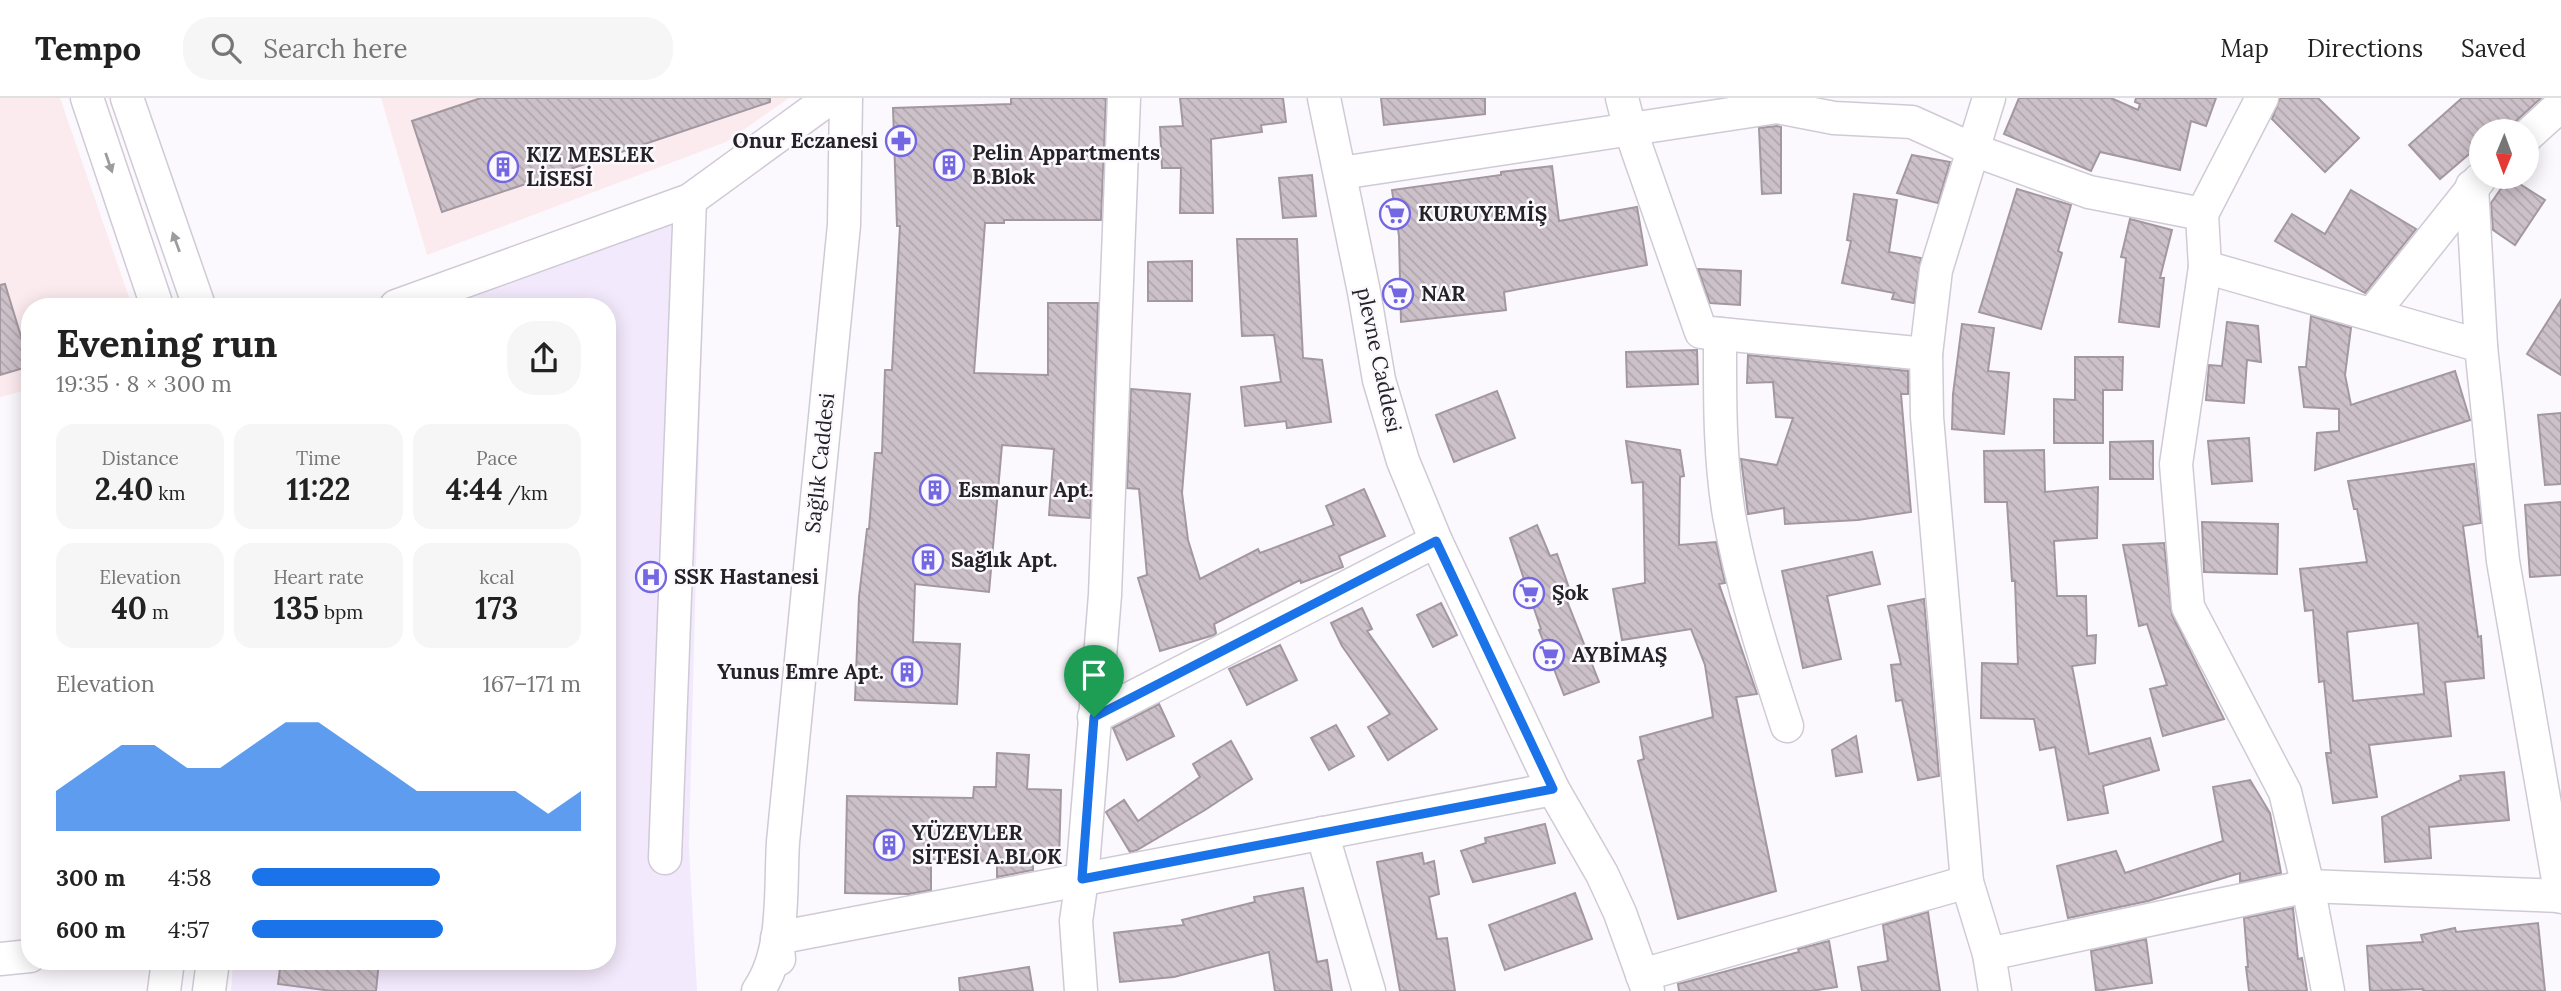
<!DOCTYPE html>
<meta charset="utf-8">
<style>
:root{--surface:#fff;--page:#f6f6f6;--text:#222;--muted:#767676;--line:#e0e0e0;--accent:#1a73e8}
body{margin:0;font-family:Lora,serif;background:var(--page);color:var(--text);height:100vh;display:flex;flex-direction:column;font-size:26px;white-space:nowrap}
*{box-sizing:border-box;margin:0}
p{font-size:23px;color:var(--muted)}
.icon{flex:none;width:38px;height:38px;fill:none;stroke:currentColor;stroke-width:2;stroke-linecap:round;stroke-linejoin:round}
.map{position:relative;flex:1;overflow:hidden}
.side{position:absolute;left:21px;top:200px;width:595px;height:672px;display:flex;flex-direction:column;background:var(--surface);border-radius:28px;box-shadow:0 4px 18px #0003}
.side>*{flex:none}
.needle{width:46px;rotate:181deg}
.tools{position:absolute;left:2469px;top:21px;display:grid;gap:14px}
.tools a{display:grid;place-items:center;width:70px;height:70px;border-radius:50%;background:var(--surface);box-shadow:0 4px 18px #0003;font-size:35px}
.pin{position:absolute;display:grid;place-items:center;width:60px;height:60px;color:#fff;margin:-72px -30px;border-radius:50% 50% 50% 0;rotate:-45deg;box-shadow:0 0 7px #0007}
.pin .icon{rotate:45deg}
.round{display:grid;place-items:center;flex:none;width:74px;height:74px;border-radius:28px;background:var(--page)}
.head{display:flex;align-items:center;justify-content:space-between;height:119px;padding:0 35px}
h1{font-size:38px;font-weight:700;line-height:52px}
.stats{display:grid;grid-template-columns:repeat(3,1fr);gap:10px;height:119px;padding:7px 35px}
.stats div{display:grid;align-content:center;border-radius:18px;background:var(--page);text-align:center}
.stats b{font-size:30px;font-weight:700}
.stats small{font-size:19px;font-weight:400}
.stats p{font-size:19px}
.chart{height:196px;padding:14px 35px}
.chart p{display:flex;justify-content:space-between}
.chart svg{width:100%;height:126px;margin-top:7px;fill:var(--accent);opacity:.7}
ul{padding:0 35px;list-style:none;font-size:23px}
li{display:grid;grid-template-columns:112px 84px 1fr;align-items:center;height:52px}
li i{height:18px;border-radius:9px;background:var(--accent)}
header{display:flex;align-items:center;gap:42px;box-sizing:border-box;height:98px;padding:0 35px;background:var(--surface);border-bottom:2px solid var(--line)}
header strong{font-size:33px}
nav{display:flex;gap:38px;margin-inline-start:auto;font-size:24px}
.search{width:490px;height:63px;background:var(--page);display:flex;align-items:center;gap:18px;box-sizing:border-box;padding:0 24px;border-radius:28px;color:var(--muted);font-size:26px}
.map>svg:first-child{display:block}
</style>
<header>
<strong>Tempo</strong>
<div class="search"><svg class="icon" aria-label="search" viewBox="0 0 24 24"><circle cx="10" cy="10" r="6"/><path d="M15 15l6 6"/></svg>Search here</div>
<nav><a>Map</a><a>Directions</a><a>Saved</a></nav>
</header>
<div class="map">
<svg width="2561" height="893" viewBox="0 0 2561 893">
<defs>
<pattern id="building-back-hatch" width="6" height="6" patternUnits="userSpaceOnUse" patternTransform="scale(1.75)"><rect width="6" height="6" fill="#cdc1c9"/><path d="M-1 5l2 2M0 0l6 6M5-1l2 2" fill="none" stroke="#b0a6ad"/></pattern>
</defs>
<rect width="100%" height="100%" fill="#fbf9fe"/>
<g fill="#fcebee">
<polygon points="0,0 60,0 132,208 30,208 30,291 0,299"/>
<polygon points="381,0 789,0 726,44 427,157"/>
</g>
<polygon fill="#f3e9fc" points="705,115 689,749 697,893 231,893 233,863 607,863 607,208 439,208"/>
<g fill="url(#building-back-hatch)" stroke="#a398a0" stroke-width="2" fill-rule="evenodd">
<polygon points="481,0 770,0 770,4 442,114 412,23"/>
<polygon points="1011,0 1106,0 1101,122 1004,122 1004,125 985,125 974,275 1048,277 1048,205 1098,205 1090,420 1049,417 1054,351 1002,347 989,494 915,486 913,544 960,546 957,606 855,602 859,499 867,431 869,431 875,355 882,355 885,272 892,272 900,128 897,128 893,10 1011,6"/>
<polygon points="1180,0 1283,0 1286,24 1261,27 1262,34 1211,41 1213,115 1180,115 1181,70 1162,70 1160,29 1183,28"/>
<polygon points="1381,0 1485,0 1485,16 1384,27"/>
<polygon points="2019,0 2111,0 2138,12 2140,6 2135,4 2136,0 2216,0 2206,28 2191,23 2180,72 2100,54 2091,73 2004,36"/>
<polygon points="2280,0 2318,0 2359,40 2325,74 2272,21"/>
<polygon points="2462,0 2541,0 2515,24 2509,33 2482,33 2482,45 2440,81 2409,47"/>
<polygon points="1777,28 1781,29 1781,95 1762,96 1759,30"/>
<polygon points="1912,57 1950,64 1938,105 1897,95"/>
<polygon points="1552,68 1559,123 1637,109 1647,167 1504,194 1506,212 1401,224 1399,138 1392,92 1501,77 1501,74"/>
<polygon points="1312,77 1316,118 1283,120 1279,80"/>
<polygon points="2509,79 2545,102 2515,147 2493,132 2491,105"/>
<polygon points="2017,91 2071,107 2058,153 2062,155 2041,231 1979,214"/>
<polygon points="2351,92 2416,131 2365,195 2275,143 2292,116 2325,136"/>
<polygon points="1854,96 1897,102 1889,154 1921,160 1914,205 1892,201 1894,195 1842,185 1851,143 1847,142"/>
<polygon points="2130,121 2172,132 2160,180 2164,180 2159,229 2119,224 2126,160 2121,159"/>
<polygon points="1237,141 1297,141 1303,260 1322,262 1331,324 1287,330 1286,323 1245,328 1241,289 1281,284 1274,237 1242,238"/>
<polygon points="1192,163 1192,203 1148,203 1148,164"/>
<polygon points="1698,171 1741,173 1740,207 1710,205"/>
<polygon points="5,186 30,268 0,277 0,187"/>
<polygon points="2561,202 2561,277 2527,256"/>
<polygon points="2311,218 2351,230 2345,277 2351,307 2455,273 2470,322 2315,372 2317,335 2339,333 2339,311 2304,309 2299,269 2306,269"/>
<polygon points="2227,224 2258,228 2261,264 2247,262 2244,305 2206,302 2209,267 2222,268"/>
<polygon points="1962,226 1994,230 1988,273 2009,275 2004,336 1952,331 1953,296"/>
<polygon points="1697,252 1698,286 1627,289 1626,254"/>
<polygon points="1748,257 1908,273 1908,296 1901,296 1911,414 1858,422 1785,426 1784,410 1748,416 1741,361 1777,367 1793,320 1776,319 1773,284 1747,285"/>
<polygon points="2075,259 2123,259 2122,292 2103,292 2103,345 2054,345 2054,301 2075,302"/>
<polygon points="1131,291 1190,296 1182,395 1188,442 1200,481 1258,451 1260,455 1334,427 1326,408 1364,391 1385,438 1339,458 1343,469 1301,485 1300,482 1214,526 1216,535 1214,537 1160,553 1138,480 1147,477 1139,391 1127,390"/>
<polygon points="1497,293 1515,340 1454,364 1436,317"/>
<polygon points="2561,315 2561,386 2545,387 2538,317"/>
<polygon points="2249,340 2252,383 2212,386 2208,343"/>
<polygon points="1626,343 1680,352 1684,378 1680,379 1679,447 1716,444 1725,485 1719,486 1757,596 1736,599 1776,793 1678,821 1638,663 1644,661 1640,639 1713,619 1705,567 1691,531 1622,542 1613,491 1645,485 1643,384 1632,385"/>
<polygon points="2153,343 2153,381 2110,381 2110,344"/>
<polygon points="2044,352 2045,394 2098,389 2097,440 2054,443 2057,498 2086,498 2087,538 2096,537 2095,565 2072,568 2089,656 2150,640 2159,672 2103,688 2108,715 2068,722 2055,649 2040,652 2034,621 1981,620 1982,565 2018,566 2015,483 2012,483 2007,404 1985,404 1984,353"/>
<path d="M2474,366L2481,425L2463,428L2478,539L2481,538L2484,580L2445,584L2451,638L2369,647L2377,699L2333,705L2326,655H2331L2324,583L2319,584L2313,512L2305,513L2300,471L2367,464L2357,411H2354L2348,383ZM2418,525L2424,596L2353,603L2347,534Z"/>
<polygon points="2561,404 2561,477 2530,479 2525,407"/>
<polygon points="2202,424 2278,426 2277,476 2204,474"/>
<polygon points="1537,427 1550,458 1557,456 1573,501 1567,503 1599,584 1564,597 1539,532 1541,531 1510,440"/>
<polygon points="2164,445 2172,517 2224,621 2163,638 2150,591 2167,587 2147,526 2139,528 2123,447"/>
<polygon points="1872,454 1880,486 1827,498 1841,561 1803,570 1782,473"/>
<polygon points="1924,501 1939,678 1918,682 1902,602 1896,603 1891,567 1901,566 1888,508"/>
<polygon points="1441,505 1457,537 1433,549 1417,517"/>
<polygon points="1362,510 1372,531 1367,533 1437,631 1388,662 1368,629 1390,616 1342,548 1331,525"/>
<polygon points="1280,547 1297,582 1247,607 1229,571"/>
<polygon points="1159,606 1174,638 1127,662 1113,630"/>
<polygon points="1336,627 1354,658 1329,672 1311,640"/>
<polygon points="1856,638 1862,674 1836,678 1832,652"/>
<polygon points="1231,643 1252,681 1205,712 1137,752 1130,754 1106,714 1124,702 1138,723 1200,679 1193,666"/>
<polygon points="997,655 1029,657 1027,691 1061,692 1059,763 1033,762 1033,772 997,779 997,764 931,761 931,792 909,796 845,795 847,698 973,700 974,689 996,689"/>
<polygon points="2504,674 2509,722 2429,729 2431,760 2385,764 2382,719 2461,682 2460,678"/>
<polygon points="2250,682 2270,715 2281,775 2240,784 2240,775 2148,803 2068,820 2057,768 2116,753 2125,775 2223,743 2213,689"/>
<polygon points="1545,726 1555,765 1473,784 1461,753 1486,745 1485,740"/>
<polygon points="1422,755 1424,766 1434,763 1439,796 1429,799 1437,841 1447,840 1455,893 1400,893 1377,764"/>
<polygon points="1303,790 1317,864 1327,862 1332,893 1275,893 1269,854 1174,879 1120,884 1114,835 1184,827 1182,822 1255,804 1254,799"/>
<polygon points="1575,795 1592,841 1505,872 1489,827"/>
<polygon points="2293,810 2298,861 2302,860 2307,893 2249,893 2246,869 2248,869 2244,820"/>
<polygon points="1928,814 1940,893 1862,893 1858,869 1888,863 1883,827"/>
<polygon points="2538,825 2545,893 2423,893 2423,891 2370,893 2367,848 2423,844 2421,837 2455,830 2456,834"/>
<polygon points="2146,841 2152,885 2096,893 2091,853"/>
<polygon points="1829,843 1837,889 1811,893 1679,893 1678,886 1799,854 1798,851"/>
<polygon points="281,863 379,863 376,893 332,893 278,886"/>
<polygon points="1029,869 1033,893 960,893 959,880"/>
</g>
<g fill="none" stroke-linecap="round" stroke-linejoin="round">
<g stroke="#d0cad6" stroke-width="35">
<g id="minor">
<polyline points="87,0 157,208"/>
<polyline points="127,0 199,208"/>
<polyline points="1324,0 1364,194 1379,282 1403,363 1436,443 1553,691 1602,776 1620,815 1648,893"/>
<polyline points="1622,0 1630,31 1701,234 1926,256"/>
<polyline points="1989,0 1936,172 1926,256 1927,319 1967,784 1989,856 1995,893"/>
<polyline points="2262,0 2202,116 2205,169 2176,366 2188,509 2285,694 2308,788 2328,893"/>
<polyline points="2527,38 2561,7"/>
<polyline points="1341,75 1777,9 1834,20 1912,24 1974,52 2089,94 2202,116"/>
<polyline points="2472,88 2481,248 2503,463 2561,799"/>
<polyline points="2205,169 2481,248"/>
<polyline points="396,208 690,102 830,0"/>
<polyline points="2372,216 2479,82"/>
<path d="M1720,236C1720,296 1719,357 1729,417C1742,489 1764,558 1787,628"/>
<polyline points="1094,619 1436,443"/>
<polyline points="1322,735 1369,893"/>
<polyline points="665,760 690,102"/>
<polyline points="1989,856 2308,788 2560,798"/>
<polyline points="0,861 30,858"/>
<polyline points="779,861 777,840 1553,691"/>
<polyline points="1642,877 1967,784"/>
<polyline points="164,893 168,863"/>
<polyline points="209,893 213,863"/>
<path d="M758,893C786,853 780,792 783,744L844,127L846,0"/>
<polyline points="1081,893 1076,823 1082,781 1105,497 1124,0"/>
</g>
</g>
<use href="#minor" stroke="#fff" stroke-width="32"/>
</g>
<defs><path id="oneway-solid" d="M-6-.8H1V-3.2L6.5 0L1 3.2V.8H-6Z" transform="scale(1.75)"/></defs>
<g fill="#9c9c9e">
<use href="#oneway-solid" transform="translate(109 65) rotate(71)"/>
<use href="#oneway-solid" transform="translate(176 144) rotate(-110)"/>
</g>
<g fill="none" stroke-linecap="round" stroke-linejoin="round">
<g stroke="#fff" stroke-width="14">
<polygon id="route" points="1436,443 1553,691 1082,781 1094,619"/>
</g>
<use href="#route" stroke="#1a73e8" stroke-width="9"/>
</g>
<defs>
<g id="pharmacy-ring" transform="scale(1.575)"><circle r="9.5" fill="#fbf9fe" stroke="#7367e2" stroke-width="1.5"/><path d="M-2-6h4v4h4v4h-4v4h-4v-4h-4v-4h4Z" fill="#7367e2"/></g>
<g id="building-ring" transform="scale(1.575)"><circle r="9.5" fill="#fbf9fe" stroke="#7367e2" stroke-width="1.5"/><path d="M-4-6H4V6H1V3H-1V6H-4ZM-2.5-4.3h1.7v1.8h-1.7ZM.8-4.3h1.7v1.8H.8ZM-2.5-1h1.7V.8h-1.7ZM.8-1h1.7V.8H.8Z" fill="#7367e2"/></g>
<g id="supermarket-ring" transform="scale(1.575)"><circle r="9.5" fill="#fbf9fe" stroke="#7367e2" stroke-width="1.5"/><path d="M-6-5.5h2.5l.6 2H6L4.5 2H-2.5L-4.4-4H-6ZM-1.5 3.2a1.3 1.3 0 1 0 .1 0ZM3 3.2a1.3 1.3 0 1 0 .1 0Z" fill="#7367e2"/></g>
<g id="hospital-ring" transform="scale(1.575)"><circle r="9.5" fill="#fbf9fe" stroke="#7367e2" stroke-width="1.5"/><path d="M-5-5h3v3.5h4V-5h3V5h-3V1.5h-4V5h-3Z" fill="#7367e2"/></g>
</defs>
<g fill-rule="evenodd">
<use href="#pharmacy-ring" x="901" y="43"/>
<use href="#building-ring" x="949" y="67"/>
<use href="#building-ring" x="503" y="69"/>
<use href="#supermarket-ring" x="1395" y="116"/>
<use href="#supermarket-ring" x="1398" y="196"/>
<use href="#building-ring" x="935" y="392"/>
<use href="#building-ring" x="928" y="462"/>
<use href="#hospital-ring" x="651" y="479"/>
<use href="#supermarket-ring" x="1529" y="495"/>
<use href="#supermarket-ring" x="1549" y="557"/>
<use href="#building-ring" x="907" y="574"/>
<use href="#building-ring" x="889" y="747"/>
</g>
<g text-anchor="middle" stroke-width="5" stroke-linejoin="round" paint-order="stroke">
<g font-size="21" font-weight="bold" fill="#242227" stroke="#fbf9fe" text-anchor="start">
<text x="878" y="50" text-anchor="end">Onur Eczanesi</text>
<text x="972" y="62">Pelin Appartments<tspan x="972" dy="24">B.Blok</tspan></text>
<text x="526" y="64">KIZ MESLEK<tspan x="526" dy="24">LİSESİ</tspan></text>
<text x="1418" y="123">KURUYEMİŞ</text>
<text x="1421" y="203">NAR</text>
<text x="958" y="399">Esmanur Apt.</text>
<text x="951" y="469">Sağlık Apt.</text>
<text x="674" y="486">SSK Hastanesi</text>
<text x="1552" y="502">Şok</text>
<text x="1572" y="564">AYBİMAŞ</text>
<text x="884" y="581" text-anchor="end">Yunus Emre Apt.</text>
<text x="912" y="742">YÜZEVLER<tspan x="912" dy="24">SİTESİ A.BLOK</tspan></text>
</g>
<g font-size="21" fill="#242227" stroke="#fbf9fe">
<text transform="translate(1379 262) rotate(78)" y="7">plevne Caddesi</text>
<text transform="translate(820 365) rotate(-84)" y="7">Sağlık Caddesi</text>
</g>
</g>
</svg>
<div class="tools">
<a><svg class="needle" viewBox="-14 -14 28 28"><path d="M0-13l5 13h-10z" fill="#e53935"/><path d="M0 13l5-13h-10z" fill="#767676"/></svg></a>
</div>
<div class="pin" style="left:1094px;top:619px;background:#1e9e55"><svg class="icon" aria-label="arrive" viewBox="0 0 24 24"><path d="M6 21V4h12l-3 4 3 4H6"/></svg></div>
<section class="side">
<div class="head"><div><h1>Evening run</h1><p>19:35 · 8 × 300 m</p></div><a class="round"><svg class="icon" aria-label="share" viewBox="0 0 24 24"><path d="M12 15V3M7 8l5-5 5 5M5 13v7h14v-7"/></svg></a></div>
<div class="stats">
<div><p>Distance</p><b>2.40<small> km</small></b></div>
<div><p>Time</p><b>11:22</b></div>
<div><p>Pace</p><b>4:44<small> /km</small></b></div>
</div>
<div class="stats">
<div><p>Elevation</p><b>40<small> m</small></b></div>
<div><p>Heart rate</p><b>135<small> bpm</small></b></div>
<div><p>kcal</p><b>173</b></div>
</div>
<div class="chart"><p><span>Elevation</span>167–171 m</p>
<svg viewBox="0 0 160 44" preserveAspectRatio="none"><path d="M0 44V30L10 22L20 14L30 14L40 22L50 22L60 14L70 6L80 6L90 14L100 22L110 30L120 30L130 30L140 30L150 38L160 30V44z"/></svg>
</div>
<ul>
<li><b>300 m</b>4:58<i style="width:57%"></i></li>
<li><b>600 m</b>4:57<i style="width:58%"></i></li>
</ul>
</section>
</div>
